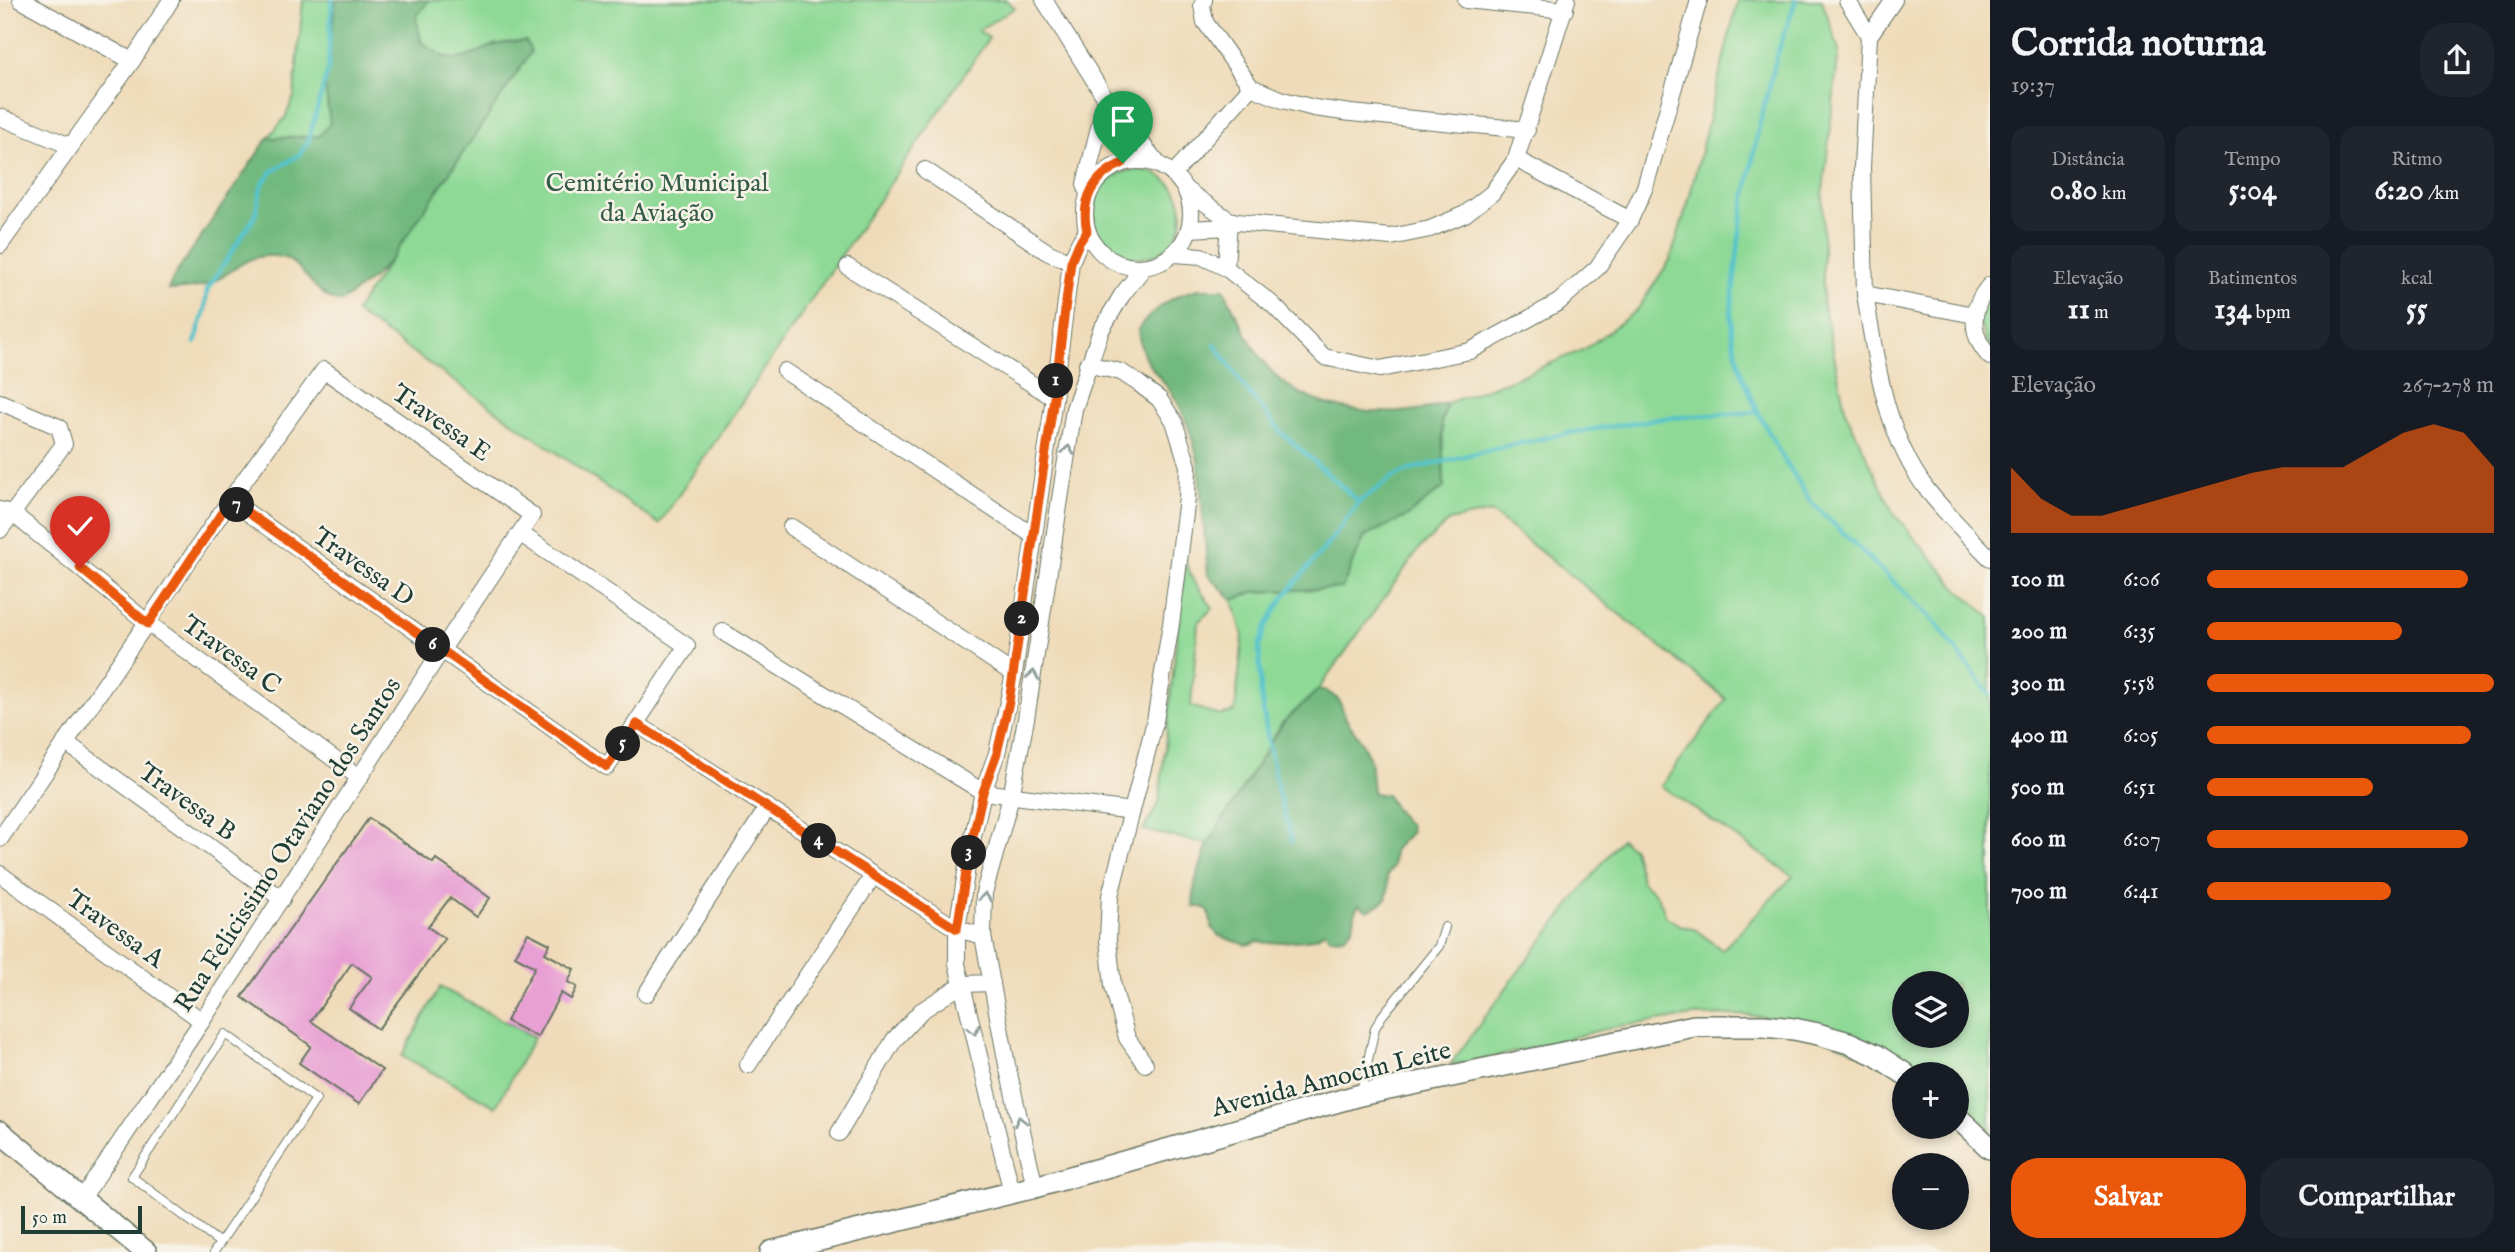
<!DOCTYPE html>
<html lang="pt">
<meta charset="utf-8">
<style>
:root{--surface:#171b24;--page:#20242c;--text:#f1f3f6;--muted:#9ea1a6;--accent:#ea580c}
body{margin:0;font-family:"IM FELL English",serif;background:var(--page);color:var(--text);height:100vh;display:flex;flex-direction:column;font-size:26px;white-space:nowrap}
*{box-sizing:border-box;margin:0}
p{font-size:23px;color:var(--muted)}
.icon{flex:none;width:38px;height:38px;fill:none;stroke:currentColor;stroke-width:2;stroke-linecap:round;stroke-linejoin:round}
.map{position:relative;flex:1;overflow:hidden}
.details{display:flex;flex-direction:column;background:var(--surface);width:525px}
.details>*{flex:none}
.buttons{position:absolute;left:1892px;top:971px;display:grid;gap:14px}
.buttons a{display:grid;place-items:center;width:77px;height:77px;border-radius:50%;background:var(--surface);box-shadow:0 4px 10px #0003;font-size:35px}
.scale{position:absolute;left:21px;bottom:18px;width:121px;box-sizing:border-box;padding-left:7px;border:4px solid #1f3d34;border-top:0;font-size:19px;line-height:24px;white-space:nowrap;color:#1f3d34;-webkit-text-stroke:5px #f7f3e8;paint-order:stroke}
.pin{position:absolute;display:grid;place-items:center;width:60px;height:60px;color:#fff;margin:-72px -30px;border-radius:50% 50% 50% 0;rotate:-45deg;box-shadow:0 0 7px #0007}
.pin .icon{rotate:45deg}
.km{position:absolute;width:35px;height:35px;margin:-18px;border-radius:50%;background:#222;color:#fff;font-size:19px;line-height:35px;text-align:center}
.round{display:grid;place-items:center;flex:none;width:74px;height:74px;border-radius:28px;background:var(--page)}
.summary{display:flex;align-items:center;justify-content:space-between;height:119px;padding:0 21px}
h1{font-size:38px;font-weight:700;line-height:52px}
.stats{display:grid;grid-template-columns:repeat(3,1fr);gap:10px;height:119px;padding:7px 21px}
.stats div{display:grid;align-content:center;border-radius:18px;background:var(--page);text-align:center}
.stats b{font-size:30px;font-weight:700}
.stats small{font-size:19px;font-weight:400}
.stats p{font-size:19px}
.chart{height:196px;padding:14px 21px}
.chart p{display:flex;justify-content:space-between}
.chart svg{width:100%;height:126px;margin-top:7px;fill:var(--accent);opacity:.7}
.primary-button{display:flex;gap:14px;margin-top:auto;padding:14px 21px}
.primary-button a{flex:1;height:80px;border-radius:28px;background:var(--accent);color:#fff;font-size:28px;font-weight:700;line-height:80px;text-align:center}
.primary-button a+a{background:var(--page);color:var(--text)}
ul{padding:0 21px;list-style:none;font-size:23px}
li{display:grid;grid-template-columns:112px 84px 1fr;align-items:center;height:52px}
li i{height:18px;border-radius:9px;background:var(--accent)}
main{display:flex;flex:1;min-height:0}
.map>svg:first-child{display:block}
</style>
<main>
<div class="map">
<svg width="1990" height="1252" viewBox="0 0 1990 1252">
<rect width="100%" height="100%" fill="#f7f3e8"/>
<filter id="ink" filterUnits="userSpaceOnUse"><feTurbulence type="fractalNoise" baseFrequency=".0143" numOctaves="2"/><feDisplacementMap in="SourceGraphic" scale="14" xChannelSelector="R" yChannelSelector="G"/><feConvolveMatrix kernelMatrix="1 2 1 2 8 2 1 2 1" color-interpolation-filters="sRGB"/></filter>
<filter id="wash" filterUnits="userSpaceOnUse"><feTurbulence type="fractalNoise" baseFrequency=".00686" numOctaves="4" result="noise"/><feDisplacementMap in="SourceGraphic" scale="28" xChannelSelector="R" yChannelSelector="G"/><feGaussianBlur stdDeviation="1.57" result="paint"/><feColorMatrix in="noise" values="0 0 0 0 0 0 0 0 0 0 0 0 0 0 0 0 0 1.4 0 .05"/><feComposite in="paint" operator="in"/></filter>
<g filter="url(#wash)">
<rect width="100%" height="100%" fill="#efdbb9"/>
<g fill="#8ed996" stroke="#568b65" stroke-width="2" fill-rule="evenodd">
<polygon points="303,0 336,0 325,84 330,124 319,136 268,138 285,118 294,97"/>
<path d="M429,0H1007L1015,8L978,30L989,38L659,524L355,312L531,52L495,44C461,63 454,66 421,42L416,17Z"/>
<path d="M1738,0H1822L1839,50L1823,191V303L1846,413L1894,514L1957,588L1990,617V1139L1957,1109L1956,1074H1913L1774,1018L1742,1015L1694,1016L1613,1027L1495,1057L1450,1065L1518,972L1621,839L1633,849L1642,882C1655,892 1662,900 1665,916L1680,925L1696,930L1722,950L1793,876L1661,786L1726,699L1491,512L1449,521L1419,549L1318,690L1282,723L1208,844L1143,830L1159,803L1185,560L1192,579L1213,608L1198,622L1191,706L1220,716L1235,711L1243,636L1233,600L1253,592L1342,588L1364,536L1406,517L1444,487L1442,421L1447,403L1511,380L1585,349L1637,310L1670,260L1688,203ZM1904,984H1956V1036H1904Z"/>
<circle cx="1138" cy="214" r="44"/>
<path d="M1990,295V350C1978,322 1976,323 1990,295Z"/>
<polygon points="440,987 534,1037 496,1107 402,1056"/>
</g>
<g fill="#72b97f" stroke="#487b5a" stroke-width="2">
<path d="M336,0H429L416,17L421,42C455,67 457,61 492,46C502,42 515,42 526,41L531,52L392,258L372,279L341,302C336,301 330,299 326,296C309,285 301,262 281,257C249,250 236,271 211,283C197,289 183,289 168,290L173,278L268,138L319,136L330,124L325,84Z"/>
<path d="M1198,289H1224C1238,318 1251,349 1273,373C1312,414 1396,421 1447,403L1442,421L1444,487L1406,517L1365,536L1342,588L1253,592L1233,600L1208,575L1198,460C1192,438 1186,416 1174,396C1156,369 1141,365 1138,329C1157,305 1170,297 1198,289Z"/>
<polygon points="1318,690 1325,690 1339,700 1346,719 1361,741 1370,759 1373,793 1386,795 1404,821 1409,824 1411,832 1394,849 1393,866 1387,875 1388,890 1386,900 1368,911 1359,905 1356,909 1353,927 1344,937 1330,938 1325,931 1316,937 1306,940 1266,943 1259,941 1246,945 1219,936 1212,928 1209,912 1203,907 1193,907 1195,882 1208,844 1283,723"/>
</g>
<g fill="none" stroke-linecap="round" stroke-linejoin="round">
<g stroke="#55c3cb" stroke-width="4.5">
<polyline points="1796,0 1778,52 1758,130 1741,222 1731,311 1732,336 1742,375 1758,412 1779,451 1811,502 1936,623 1990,695"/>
<polyline points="195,343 205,309 207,290 255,216 262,184 273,171 299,155 308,142 328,69 332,0"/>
<polyline points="1215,344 1248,392 1281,432 1359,502"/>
<polyline points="1292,841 1279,795 1268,742 1261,695 1259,647 1266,626 1283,598 1332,539 1359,502 1393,477 1413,469 1501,447 1569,433 1665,418 1758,412"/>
</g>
</g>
<g id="blocks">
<g fill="#e8a0d4">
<polygon points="369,818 433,863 436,859 490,898 476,917 450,898 428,927 445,939 378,1029 349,1008 372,977 352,963 311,1021 382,1070 359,1104 299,1063 311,1046 242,997"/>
<polygon points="528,933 550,944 545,953 574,969 568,982 577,987 571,999 561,993 537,1037 506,1021 535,967 515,956"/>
</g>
</g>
</g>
<g filter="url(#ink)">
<use href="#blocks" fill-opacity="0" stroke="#687463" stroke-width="2"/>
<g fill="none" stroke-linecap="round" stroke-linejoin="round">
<g stroke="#687463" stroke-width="10">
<g id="service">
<polyline points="1361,1092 1375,1028 1382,1016 1439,946 1445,927"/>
<polyline points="214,1252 316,1099 225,1034 132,1177 220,1243"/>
</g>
</g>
<g stroke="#687463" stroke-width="18">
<g id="minor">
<polyline points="21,0 132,61"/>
<polyline points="1044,0 1106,99 1159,165"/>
<polyline points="1204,0 1202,5 1205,22 1251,87 1283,100 1314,108 1351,113 1527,130"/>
<polyline points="1466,0 1565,10"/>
<polyline points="1847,0 1869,36"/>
<polyline points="1894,0 1869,36 1862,167 1865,294 1974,315"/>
<polyline points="0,117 70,146"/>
<polyline points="1516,159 1630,220"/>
<circle cx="1138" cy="214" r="53"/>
<polyline points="925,170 1049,253 1071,262"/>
<polyline points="1173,174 1251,87"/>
<polyline points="1185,189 1229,220 1237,222 1391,237 1430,229 1465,214 1492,193 1516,159 1567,0"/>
<polyline points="1088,195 1085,184 1106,99"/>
<polyline points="1189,229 1229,227"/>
<polyline points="0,245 132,61 171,0"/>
<polyline points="1175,254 1201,256 1226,268 1272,304 1324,357 1380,369 1470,351 1559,302 1597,268 1630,220 1645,187 1699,0"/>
<polyline points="848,267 1054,398"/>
<polyline points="1226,268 1229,220"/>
<path d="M1990,285C1970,307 1969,335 1990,357"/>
<path d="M1865,294C1876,362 1885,435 1928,491C1947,515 1969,536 1990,558"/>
<polyline points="1087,364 1121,372 1138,383 1159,399 1174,421 1188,466 1187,498 1171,624 1155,721 1110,896 1108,940 1113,986 1127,1038 1145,1064"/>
<polyline points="785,371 1034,536"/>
<polyline points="0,402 59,427 64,444 0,530"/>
<polyline points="230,500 607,767 687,646 521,534"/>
<polyline points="0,510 12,513 148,623 360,778"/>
<polyline points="791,527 1014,674"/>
<polyline points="723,632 983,792 1132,811"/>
<polyline points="637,724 957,929 983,936"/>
<polyline points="65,742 282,899"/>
<polyline points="0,839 230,500 324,370 532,515 441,651 202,1021 81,1200"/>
<polyline points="0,874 202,1021"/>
<polyline points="646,994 768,807"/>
<polyline points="748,1065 873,876"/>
<polyline points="839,1133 894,1040 921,1011 963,984 992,983"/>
<polyline points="1035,1187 1007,1065 983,936 984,893 1011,797 1026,719 1074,409 1101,330 1122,295 1144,267"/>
<polyline points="1012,1193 957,964 957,929 969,854 983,792 997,753 1014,674 1054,398 1071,262 1079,243 1087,231"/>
</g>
</g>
<g stroke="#687463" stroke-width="24">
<g id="tertiary">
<polyline points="1956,1116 1990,1148"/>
<polyline points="0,1132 146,1252"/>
<polyline points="771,1252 1035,1187 1360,1095 1694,1026 1764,1026 1794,1029 1818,1034 1849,1043 1876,1055 1905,1074"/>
</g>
</g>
<use href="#service" stroke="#fff" stroke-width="8"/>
<use href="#minor" stroke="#fff" stroke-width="16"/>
<use href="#tertiary" stroke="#fff" stroke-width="21"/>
</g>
<defs><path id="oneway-chevron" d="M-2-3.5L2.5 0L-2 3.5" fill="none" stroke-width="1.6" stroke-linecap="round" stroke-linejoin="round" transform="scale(1.75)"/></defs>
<g stroke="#8f9e9a">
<use href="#oneway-chevron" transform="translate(1068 450) rotate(-82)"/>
<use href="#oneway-chevron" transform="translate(1033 675) rotate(-81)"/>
<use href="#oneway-chevron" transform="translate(985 897) rotate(-84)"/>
<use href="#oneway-chevron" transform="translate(974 1030) rotate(76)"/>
<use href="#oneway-chevron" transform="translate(1020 1121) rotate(-103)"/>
</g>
</g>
<g fill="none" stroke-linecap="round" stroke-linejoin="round" filter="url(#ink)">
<g stroke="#fff" stroke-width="14">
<path id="route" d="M80,568L148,624L230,500L607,767L637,724L957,929L969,854L983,792L997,753L1009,702L1054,398L1071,262L1079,243L1087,231C1080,200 1094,175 1123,163"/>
</g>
<use href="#route" stroke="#ea580c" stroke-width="9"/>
</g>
<g text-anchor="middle" stroke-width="5" stroke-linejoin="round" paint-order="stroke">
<g font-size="26" fill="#355c48" stroke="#f7f3e8">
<text x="657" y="191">Cemitério Municipal<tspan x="657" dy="30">da Aviação</tspan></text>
</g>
<g font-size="26" fill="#1f3d34" stroke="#f7f3e8">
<text transform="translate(442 422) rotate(35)" y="9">Travessa E</text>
<text transform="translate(364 566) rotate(35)" y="9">Travessa D</text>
<text transform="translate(232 654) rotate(36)" y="9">Travessa C</text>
<text transform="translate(188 801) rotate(36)" y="9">Travessa B</text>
<text transform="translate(287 844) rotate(-57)" y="9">Rua Felicissimo Otaviano dos Santos</text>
<text transform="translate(116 928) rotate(36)" y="9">Travessa A</text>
<text transform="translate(1331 1078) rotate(-14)" y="9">Avenida Amocim Leite</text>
</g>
</g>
</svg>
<div class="buttons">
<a><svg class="icon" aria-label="layers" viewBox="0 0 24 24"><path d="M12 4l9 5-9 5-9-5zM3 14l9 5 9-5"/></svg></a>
<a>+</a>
<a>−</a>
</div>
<div class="scale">50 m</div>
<div class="pin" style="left:1123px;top:163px;background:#1e9e55"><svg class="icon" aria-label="arrive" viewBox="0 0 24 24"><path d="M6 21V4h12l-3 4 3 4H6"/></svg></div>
<div class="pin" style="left:80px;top:568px;background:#d93025"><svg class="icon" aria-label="check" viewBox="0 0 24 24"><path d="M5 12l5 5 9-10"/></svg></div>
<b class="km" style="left:1056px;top:381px">1</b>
<b class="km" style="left:1022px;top:619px">2</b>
<b class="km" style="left:969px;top:853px">3</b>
<b class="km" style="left:819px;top:841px">4</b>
<b class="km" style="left:623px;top:744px">5</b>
<b class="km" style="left:433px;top:645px">6</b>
<b class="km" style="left:237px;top:505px">7</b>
</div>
<section class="details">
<div class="summary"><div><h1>Corrida noturna</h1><p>19:37</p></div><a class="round"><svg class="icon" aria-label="share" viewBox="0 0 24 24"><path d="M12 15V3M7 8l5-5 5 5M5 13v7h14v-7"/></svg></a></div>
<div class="stats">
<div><p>Distância</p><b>0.80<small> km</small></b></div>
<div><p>Tempo</p><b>5:04</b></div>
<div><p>Ritmo</p><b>6:20<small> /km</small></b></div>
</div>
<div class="stats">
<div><p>Elevação</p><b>11<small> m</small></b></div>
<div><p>Batimentos</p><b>134<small> bpm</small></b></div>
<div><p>kcal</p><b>55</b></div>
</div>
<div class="chart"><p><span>Elevação</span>267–278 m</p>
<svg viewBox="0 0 160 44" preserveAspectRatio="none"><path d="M0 44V21L10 32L20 38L30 38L40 35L50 32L60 29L70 26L80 23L90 21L100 21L110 21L120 15L130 9L140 6L150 9L160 21V44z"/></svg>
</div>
<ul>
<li><b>100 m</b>6:06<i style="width:91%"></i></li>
<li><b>200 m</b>6:35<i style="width:68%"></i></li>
<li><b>300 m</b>5:58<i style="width:100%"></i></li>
<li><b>400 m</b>6:05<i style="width:92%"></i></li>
<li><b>500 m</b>6:51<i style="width:58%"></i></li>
<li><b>600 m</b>6:07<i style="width:91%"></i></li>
<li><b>700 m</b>6:41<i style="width:64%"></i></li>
</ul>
<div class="primary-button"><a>Salvar</a><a>Compartilhar</a></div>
</section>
</main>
